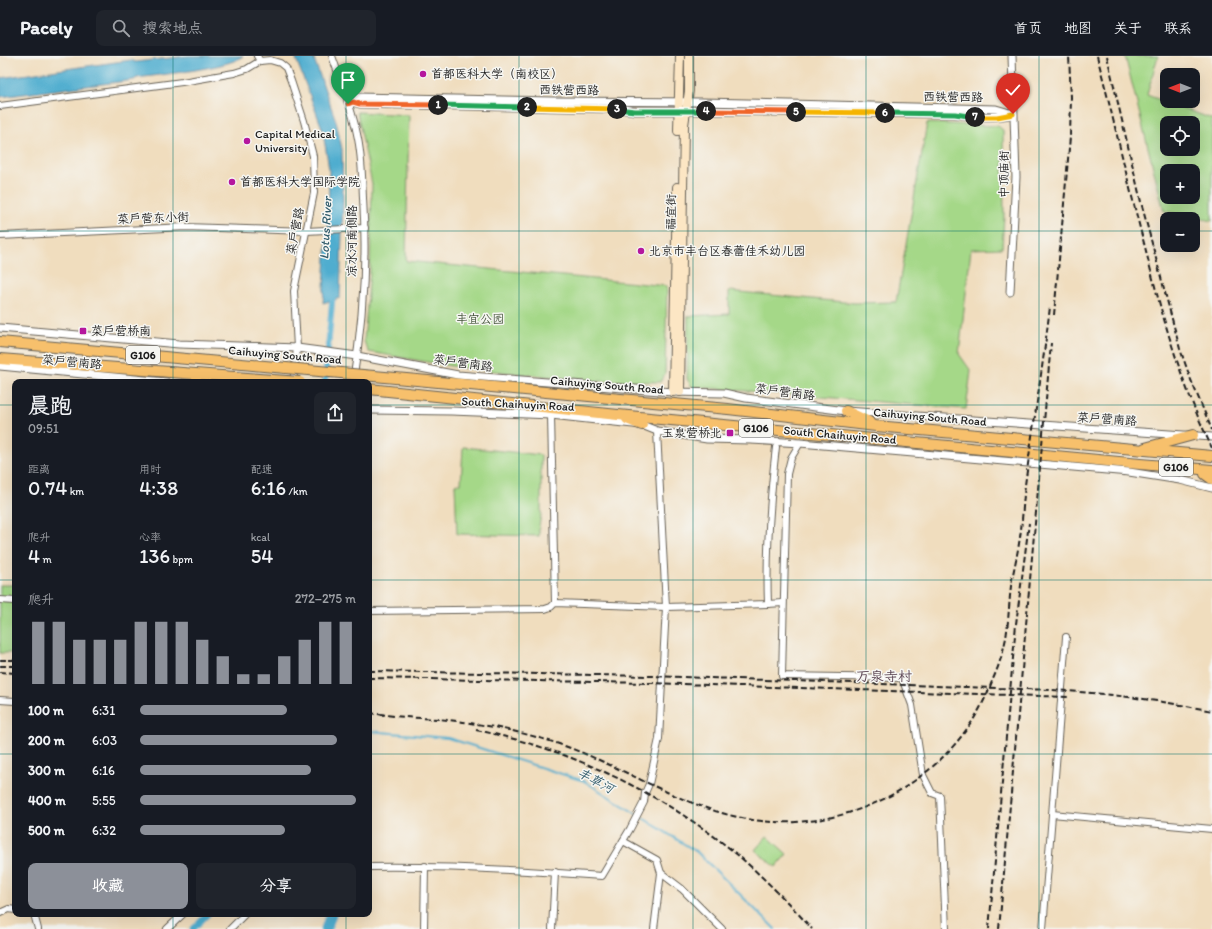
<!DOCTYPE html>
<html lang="zh">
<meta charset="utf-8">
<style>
:root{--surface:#171b24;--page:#20242c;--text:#f1f3f6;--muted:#9ea1a6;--line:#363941;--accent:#8c9099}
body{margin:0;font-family:Itim,"LXGW WenKai TC",sans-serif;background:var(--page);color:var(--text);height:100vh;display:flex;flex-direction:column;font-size:15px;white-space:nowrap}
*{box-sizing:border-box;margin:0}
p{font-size:13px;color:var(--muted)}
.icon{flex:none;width:22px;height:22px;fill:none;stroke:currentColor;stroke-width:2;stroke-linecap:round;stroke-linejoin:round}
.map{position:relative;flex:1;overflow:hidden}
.drawer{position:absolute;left:12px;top:323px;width:360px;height:538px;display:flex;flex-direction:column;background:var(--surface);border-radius:8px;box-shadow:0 4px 16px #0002}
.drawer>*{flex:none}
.needle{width:26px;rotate:270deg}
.tools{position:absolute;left:1160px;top:12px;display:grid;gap:8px}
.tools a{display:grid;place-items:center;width:40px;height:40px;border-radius:8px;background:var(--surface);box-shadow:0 4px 16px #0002;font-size:20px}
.pin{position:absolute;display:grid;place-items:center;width:34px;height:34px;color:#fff;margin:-41px -17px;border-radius:50% 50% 50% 0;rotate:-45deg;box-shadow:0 0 4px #0007}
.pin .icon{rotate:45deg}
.km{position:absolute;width:20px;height:20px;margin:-10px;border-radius:50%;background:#222;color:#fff;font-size:11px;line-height:20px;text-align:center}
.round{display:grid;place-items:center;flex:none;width:42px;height:42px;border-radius:8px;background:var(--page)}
.overview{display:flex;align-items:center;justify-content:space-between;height:68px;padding:0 16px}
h1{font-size:22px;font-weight:600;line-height:30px}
.metrics{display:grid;grid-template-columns:repeat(3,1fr);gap:6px;height:68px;padding:4px 16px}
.metrics div{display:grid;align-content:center}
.metrics b{font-size:20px;font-weight:600}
.metrics small{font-size:11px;font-weight:400}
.metrics p{font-size:11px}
.chart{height:112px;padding:8px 16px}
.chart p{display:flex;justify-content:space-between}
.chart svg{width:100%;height:72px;margin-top:4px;stroke:var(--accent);stroke-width:6}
.primary-button{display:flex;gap:8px;margin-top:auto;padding:8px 16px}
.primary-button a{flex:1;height:46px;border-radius:8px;background:var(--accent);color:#fff;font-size:16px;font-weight:600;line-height:46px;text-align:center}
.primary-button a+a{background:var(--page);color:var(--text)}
ul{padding:0 16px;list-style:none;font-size:13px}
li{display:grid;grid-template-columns:64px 48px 1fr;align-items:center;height:30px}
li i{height:10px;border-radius:5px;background:var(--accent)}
header{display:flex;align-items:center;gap:24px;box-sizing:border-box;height:56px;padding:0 20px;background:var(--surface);border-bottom:1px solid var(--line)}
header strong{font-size:19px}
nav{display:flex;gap:22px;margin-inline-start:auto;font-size:14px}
.search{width:280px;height:36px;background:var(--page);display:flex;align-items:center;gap:10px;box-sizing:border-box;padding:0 14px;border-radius:8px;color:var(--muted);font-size:15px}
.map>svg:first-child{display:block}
</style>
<header>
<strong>Pacely</strong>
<div class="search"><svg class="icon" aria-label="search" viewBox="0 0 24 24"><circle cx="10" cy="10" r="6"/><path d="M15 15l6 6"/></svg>搜索地点</div>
<nav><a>首页</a><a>地图</a><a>关于</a><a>联系</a></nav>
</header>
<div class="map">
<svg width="1212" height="873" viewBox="0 0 1212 873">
<rect width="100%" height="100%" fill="#f6f6f2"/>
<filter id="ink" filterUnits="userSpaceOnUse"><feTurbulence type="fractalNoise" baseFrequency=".025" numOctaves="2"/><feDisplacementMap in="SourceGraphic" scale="8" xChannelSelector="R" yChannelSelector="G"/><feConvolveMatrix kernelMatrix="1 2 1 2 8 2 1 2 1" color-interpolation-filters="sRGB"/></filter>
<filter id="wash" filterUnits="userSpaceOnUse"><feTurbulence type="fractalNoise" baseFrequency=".012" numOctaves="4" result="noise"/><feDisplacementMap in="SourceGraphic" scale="16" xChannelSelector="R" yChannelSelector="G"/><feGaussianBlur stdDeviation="0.9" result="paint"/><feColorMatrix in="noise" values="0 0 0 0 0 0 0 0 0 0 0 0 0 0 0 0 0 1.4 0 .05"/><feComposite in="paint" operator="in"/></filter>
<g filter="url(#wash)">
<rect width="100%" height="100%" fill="#f0ddbe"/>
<g fill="#a5d888" stroke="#607a52" fill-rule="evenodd">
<path d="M1125,0H1158L1147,39L1212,63V165L1164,155ZM1167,67H1193V93H1167ZM1167,115H1193V141H1167Z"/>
<polygon points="357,56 409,59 406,205 667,230 665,318 660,326 593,325 462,312 369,296 365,288 364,285 370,215 372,128"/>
<path d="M927,67L998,70L1003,74L1004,160L1002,192L971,193L959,298L971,315L966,353C875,346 784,337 692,331L687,323L688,260L729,258V235L854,247L896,246Z"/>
<polygon points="463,391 541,399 541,459 539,470 539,480 457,478 455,428 461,428"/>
<rect x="0" y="529" width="15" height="68"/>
<polygon points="767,780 787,798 776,811 755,794"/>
</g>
<g fill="#50adcf" stroke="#366476">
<path d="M189,0H243C230,12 158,19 137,22L134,24L0,41V22L131,4L135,6Z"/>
<polygon points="295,0 313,0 336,65 342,93 343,145 340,242 323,247 328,167 329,114 327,100 322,72"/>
</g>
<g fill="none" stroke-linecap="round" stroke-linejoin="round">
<polyline stroke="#50adcf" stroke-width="2" points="369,675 448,682 584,725 697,796 775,873"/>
<g stroke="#50adcf" stroke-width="6">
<polyline points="325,326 333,236"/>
<polyline points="193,873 208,858"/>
</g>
<polyline stroke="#50adcf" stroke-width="11" points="326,873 331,858"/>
</g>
</g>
<g filter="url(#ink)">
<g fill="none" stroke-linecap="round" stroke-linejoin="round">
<g stroke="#666055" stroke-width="8">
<g id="minor">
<path d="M332,0C341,26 352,52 357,78C362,99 362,120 363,142C367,203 363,265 353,326"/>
<polyline points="260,5 270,4 280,7 286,12 291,25 304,65 313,100 314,137 294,235 297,292 293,326"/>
<polyline points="0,50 182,26 234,17 247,13 260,5 257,0"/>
<polyline points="0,180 186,171 306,175 365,172"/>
<polyline points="551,359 555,547"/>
<polyline points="800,387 791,402 787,418 782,620 902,622 912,649 923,719 932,737 940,740 946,873"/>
<polyline points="0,544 15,545"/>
<polyline points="768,548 783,547"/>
<path d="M369,555L545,553L551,551L555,547L666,551L768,548C766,495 770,443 776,391"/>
<polyline points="0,644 15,645"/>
<polyline points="1052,758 1212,773"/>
<polyline points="623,785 657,804 661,817 682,833 722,873"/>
<path d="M369,811C447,810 525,814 602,820L630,773L644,746L645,737L649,728L659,683L666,551L657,375"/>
<polyline points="0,857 9,853 15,854"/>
<polyline points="34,858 38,873"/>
<polyline points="167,873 183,858"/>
<polyline points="230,873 245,858"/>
<polyline points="424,873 425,810"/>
<polyline points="552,873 555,816"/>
<polyline points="654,873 661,817"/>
<polyline points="1043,873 1066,581"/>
</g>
</g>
<g stroke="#666055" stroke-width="9">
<g id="tertiary">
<polyline points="348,46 353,46 357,41 553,45 702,46 996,53 1013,58"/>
<path d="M349,48L353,46L360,48L619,53L635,55H702L955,58C973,61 991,62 1009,59"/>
<polyline points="1010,236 1016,121 1012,0"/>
<polyline points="0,272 179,288 297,292 357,300 458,319 673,336 724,337 746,342 846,355 1212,381"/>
<polyline points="0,310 166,326"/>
<polyline points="369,354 451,355 551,359 642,369 657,375 707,383 751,384 800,387 1129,416 1180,424 1212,432"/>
</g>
</g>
<g stroke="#666055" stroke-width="10">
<g id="secondary">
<polyline points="678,75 680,0"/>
<polyline points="673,336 677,131"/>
<polyline points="680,336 684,69 689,35 689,0"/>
</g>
</g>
<g stroke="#666055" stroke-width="12">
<g id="trunk">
<polyline points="0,286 286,312"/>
<polyline points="0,303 286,325"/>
<polyline points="374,320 728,353 876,370 1212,400"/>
<polyline points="369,333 618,359 1140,408 1212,414"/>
<polyline points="846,355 869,366"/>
<polyline points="627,363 642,369"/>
<polyline points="1145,392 1193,379"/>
<polyline points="1205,418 1212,423"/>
</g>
</g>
<use href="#minor" stroke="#fff" stroke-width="6"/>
<use href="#tertiary" stroke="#fff" stroke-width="7"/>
<use href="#secondary" stroke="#fce6c4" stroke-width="8"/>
<use href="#trunk" stroke="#f7c06c" stroke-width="10"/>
<g stroke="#1c1c1c" stroke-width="2" stroke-dasharray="6 3" stroke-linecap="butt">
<path d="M1097,0C1114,64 1128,128 1145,191C1162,261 1181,327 1212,392"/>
<polyline points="1107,0 1141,146 1180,293 1191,324 1212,374"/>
<polyline points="1054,259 1070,81 1071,41 1069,0"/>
<polyline points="0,604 15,604"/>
<polyline points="0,610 15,610"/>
<path d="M369,615L652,620L1052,634C1106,637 1159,644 1212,655"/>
<polyline points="0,616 15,617"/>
<polyline points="369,622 651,627 1069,641"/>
<polyline points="369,657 385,659"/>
<path d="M379,658C399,661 419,662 438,663C479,667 520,675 559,688C618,708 672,745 733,760C821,782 917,745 969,670C979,656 987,639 993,623C999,610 1003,596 1006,582C1009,562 1009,542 1012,523C1015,509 1018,495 1020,481C1023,461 1023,441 1026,422C1034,365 1043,308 1050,251"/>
<path d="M476,674C571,693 664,738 739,800C765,823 789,847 812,873"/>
<polyline points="989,873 1016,568 1029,467"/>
<polyline points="999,873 1051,287"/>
</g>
<g stroke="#666055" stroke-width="12" stroke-linecap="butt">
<g id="trunk-bridge">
<polyline points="286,312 374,320"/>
<polyline points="286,325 300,326"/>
</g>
</g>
<use href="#trunk-bridge" stroke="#f7c06c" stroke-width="10"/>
</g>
</g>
<g fill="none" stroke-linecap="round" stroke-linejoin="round" filter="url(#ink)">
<g stroke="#fff" stroke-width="8">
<polyline id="split-1" points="348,48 353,46 360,48 438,49"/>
</g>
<g stroke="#fff" stroke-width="8">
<polyline id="split-2" points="438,49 527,51"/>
</g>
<g stroke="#fff" stroke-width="8">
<polyline id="split-3" points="527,51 617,53"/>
</g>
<g stroke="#fff" stroke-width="8">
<polyline id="split-4" points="617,53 635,55 706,55"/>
</g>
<g stroke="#fff" stroke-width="8">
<polyline id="split-5" points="706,55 796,56"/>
</g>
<g stroke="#fff" stroke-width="8">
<polyline id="split-6" points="796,56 885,57"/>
</g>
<g stroke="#fff" stroke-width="8">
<polyline id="split-7" points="885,57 955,58 975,61"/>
</g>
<g stroke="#fff" stroke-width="8">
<polyline id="split-8" points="975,61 997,61 1013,58"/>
</g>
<use href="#split-1" stroke="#f0652b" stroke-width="5"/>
<use href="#split-2" stroke="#22a559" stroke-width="5"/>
<use href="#split-3" stroke="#f5b400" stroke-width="5"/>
<use href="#split-4" stroke="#22a559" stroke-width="5"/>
<use href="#split-5" stroke="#f0652b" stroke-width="5"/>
<use href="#split-6" stroke="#f5b400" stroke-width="5"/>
<use href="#split-7" stroke="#22a559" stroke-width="5"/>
<use href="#split-8" stroke="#f5b400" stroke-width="5"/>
</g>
<path fill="none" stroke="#0f766e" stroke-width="1" stroke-opacity="0.55" d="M173,0V326M346,0V326M519,0V873M693,0V873M866,0V873M1039,0V873M0,175H1167M1193,175H1212M0,349H15M369,349H1212M0,524H15M369,524H1212M0,698H15M369,698H1212M173,858V873M346,858V873"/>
<g fill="#b5179e" stroke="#f6f6f2" stroke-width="1.5">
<circle cx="423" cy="18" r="4"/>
<circle cx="247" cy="85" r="4"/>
<circle cx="232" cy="126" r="4"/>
<circle cx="641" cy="195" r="4"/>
<rect x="79" y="271" width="8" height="8" rx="2"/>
<rect x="726" y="373" width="8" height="8" rx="2"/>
</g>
<g text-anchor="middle" stroke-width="3" stroke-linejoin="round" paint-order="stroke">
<g fill="#f6f6f2" stroke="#5d5d5c" stroke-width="1">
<rect x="126" y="290" width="34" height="18" rx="3"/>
<rect x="739" y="363" width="34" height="18" rx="3"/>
<rect x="1159" y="402" width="34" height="18" rx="3"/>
</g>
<g font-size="11" font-weight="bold" fill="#1c1c1c">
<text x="143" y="303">G106</text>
<text x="756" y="376">G106</text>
<text x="1176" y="415">G106</text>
</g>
<g font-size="12" fill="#1c1c1c" stroke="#f6f6f2" text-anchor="start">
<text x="431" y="22">首都医科大学（南校区）</text>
<text x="255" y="82">Capital Medical<tspan x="255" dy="14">University</tspan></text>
<text x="240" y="130">首都医科大学国际学院</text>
<text x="649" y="199">北京市丰台区春蕾佳禾幼儿园</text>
<text x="91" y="279">菜户营桥南</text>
<text x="722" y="381" text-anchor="end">玉泉营桥北</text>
</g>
<g font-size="12" fill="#1c1c1c" stroke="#f6f6f2">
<text transform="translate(569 34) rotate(1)" y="4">西铁营西路</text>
<text transform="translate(953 41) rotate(1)" y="4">西铁营西路</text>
<text transform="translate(1004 118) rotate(-90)" y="4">中顶庙街</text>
<text transform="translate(671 156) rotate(-89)" y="4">福宜街</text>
<text transform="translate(153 162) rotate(-2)" y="4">菜户营东小街</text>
<text transform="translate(295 175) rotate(-79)" y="4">菜户营路</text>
<text transform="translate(352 185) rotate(-90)" y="4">凉水河南侧路</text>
<text transform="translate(285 299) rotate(5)" y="4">Caihuying South Road</text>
<text transform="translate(72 306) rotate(5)" y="4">菜户营南路</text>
<text transform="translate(463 307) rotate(8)" y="4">菜户营南路</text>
<text transform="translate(607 329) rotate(5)" y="4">Caihuying South Road</text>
<text transform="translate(785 336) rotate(7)" y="4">菜户营南路</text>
<text transform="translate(518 348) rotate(3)" y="4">South Chaihuyin Road</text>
<text transform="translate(930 361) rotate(5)" y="4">Caihuying South Road</text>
<text transform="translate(1107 363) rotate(4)" y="4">菜户营南路</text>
<text transform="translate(840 379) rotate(5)" y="4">South Chaihuyin Road</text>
</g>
<g font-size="12" fill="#45543c" stroke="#f6f6f2">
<text x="480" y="267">丰宜公园</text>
</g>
<g font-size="13" font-style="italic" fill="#335d6d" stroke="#f6f6f2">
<text transform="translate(325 172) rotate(-87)" y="5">Lotus River</text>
<text transform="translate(596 724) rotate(28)" y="5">丰草河</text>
</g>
<g font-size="14" fill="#5c4654" stroke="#f6f6f2">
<text x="884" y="625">万泉寺村</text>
</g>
</g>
</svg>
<div class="tools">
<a><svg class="needle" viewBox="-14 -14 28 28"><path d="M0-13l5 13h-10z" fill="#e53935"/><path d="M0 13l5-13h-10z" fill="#9ea1a6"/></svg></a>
<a><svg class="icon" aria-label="locate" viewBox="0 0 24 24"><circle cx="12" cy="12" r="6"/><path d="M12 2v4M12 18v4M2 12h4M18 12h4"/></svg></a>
<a>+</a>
<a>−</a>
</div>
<div class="pin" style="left:348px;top:48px;background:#1e9e55"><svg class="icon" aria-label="arrive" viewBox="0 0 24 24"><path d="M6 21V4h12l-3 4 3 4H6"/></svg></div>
<div class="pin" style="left:1013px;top:58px;background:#d93025"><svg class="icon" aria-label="check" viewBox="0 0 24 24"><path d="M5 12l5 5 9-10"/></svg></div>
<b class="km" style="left:438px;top:49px">1</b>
<b class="km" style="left:527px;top:51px">2</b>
<b class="km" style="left:617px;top:53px">3</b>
<b class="km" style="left:706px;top:55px">4</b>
<b class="km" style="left:796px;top:56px">5</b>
<b class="km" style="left:885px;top:57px">6</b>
<b class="km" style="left:975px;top:61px">7</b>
<section class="drawer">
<div class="overview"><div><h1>晨跑</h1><p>09:51</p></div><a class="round"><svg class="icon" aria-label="share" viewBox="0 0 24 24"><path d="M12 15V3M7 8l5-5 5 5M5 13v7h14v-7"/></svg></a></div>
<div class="metrics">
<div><p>距离</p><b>0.74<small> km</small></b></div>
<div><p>用时</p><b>4:38</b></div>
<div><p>配速</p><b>6:16<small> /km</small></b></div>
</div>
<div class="metrics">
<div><p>爬升</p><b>4<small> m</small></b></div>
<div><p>心率</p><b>136<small> bpm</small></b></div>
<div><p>kcal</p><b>54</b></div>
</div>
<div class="chart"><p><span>爬升</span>272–275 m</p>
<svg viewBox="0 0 160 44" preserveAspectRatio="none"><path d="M5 44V6M15 44V6M25 44V17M35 44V17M45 44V17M55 44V6M65 44V6M75 44V6M85 44V17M95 44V27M105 44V38M115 44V38M125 44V27M135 44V17M145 44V6M155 44V6"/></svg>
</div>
<ul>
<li><b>100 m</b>6:31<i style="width:68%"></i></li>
<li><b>200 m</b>6:03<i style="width:91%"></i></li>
<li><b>300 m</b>6:16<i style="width:79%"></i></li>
<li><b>400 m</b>5:55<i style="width:100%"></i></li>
<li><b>500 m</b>6:32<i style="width:67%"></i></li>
</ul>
<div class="primary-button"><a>收藏</a><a>分享</a></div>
</section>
</div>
